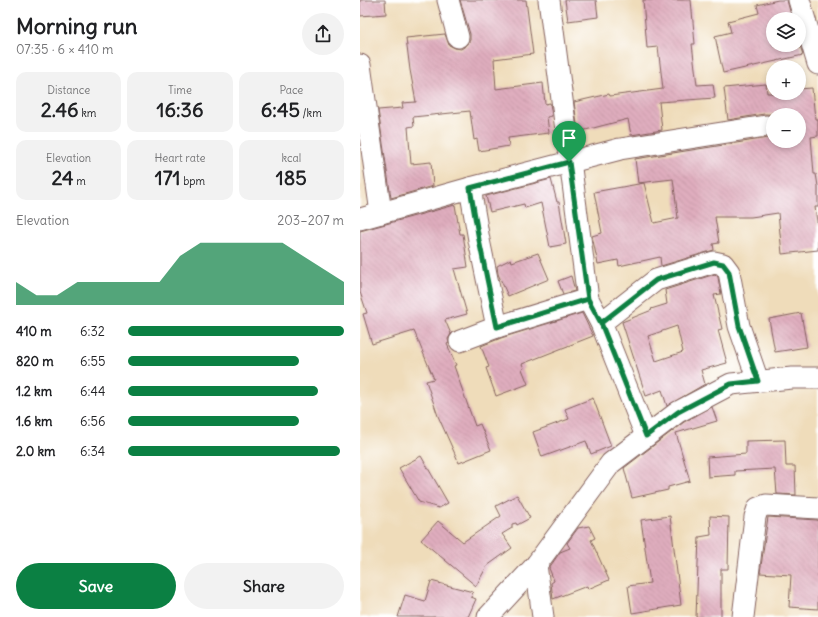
<!DOCTYPE html>
<meta charset="utf-8">
<style>
:root{--surface:#fff;--page:#f2f2f2;--text:#202124;--muted:#757577;--accent:#0b8043}
body{margin:0;font-family:Delius,sans-serif;background:var(--page);color:var(--text);height:100vh;display:flex;flex-direction:column;font-size:15px;white-space:nowrap}
*{box-sizing:border-box;margin:0}
p{font-size:13px;color:var(--muted)}
.icon{flex:none;width:22px;height:22px;fill:none;stroke:currentColor;stroke-width:2;stroke-linecap:round;stroke-linejoin:round}
.map{position:relative;flex:1;overflow:hidden}
.panel{display:flex;flex-direction:column;background:var(--surface);width:360px}
.panel>*{flex:none}
.tools{position:absolute;left:406px;top:12px;display:grid;gap:8px}
.tools a{display:grid;place-items:center;width:40px;height:40px;border-radius:50%;background:var(--surface);box-shadow:0 2px 6px #0003;font-size:20px}
.pin{position:absolute;display:grid;place-items:center;width:34px;height:34px;color:#fff;margin:-41px -17px;border-radius:50% 50% 50% 0;rotate:-45deg;box-shadow:0 0 4px #0007}
.pin .icon{rotate:45deg}
.round{display:grid;place-items:center;flex:none;width:42px;height:42px;border-radius:21px;background:var(--page)}
.headline{display:flex;align-items:center;justify-content:space-between;height:68px;padding:0 16px}
h1{font-size:22px;font-weight:700;line-height:30px}
.figures{display:grid;grid-template-columns:repeat(3,1fr);gap:6px;height:68px;padding:4px 16px}
.figures div{display:grid;align-content:center;border-radius:10px;background:var(--page);text-align:center}
.figures b{font-size:20px;font-weight:700}
.figures small{font-size:11px;font-weight:400}
.figures p{font-size:11px}
.chart{height:112px;padding:8px 16px}
.chart p{display:flex;justify-content:space-between}
.chart svg{width:100%;height:72px;margin-top:4px;fill:var(--accent);opacity:.7}
.primary-button{display:flex;gap:8px;margin-top:auto;padding:8px 16px}
.primary-button a{flex:1;height:46px;border-radius:24px;background:var(--accent);color:#fff;font-size:16px;font-weight:700;line-height:46px;text-align:center}
.primary-button a+a{background:var(--page);color:var(--text)}
ul{padding:0 16px;list-style:none;font-size:13px}
li{display:grid;grid-template-columns:64px 48px 1fr;align-items:center;height:30px}
li i{height:10px;border-radius:5px;background:var(--accent)}
main{display:flex;flex:1;min-height:0}
.map>svg:first-child{display:block}
</style>
<main>
<section class="panel">
<div class="headline"><div><h1>Morning run</h1><p>07:35 · 6 × 410 m</p></div><a class="round"><svg class="icon" aria-label="share" viewBox="0 0 24 24"><path d="M12 15V3M7 8l5-5 5 5M5 13v7h14v-7"/></svg></a></div>
<div class="figures">
<div><p>Distance</p><b>2.46<small> km</small></b></div>
<div><p>Time</p><b>16:36</b></div>
<div><p>Pace</p><b>6:45<small> /km</small></b></div>
</div>
<div class="figures">
<div><p>Elevation</p><b>24<small> m</small></b></div>
<div><p>Heart rate</p><b>171<small> bpm</small></b></div>
<div><p>kcal</p><b>185</b></div>
</div>
<div class="chart"><p><span>Elevation</span>203–207 m</p>
<svg viewBox="0 0 160 44" preserveAspectRatio="none"><path d="M0 44V30L10 38L20 38L30 30L40 30L50 30L60 30L70 30L80 14L90 6L100 6L110 6L120 6L130 6L140 14L150 22L160 30V44z"/></svg>
</div>
<ul>
<li><b>410 m</b>6:32<i style="width:100%"></i></li>
<li><b>820 m</b>6:55<i style="width:79%"></i></li>
<li><b>1.2 km</b>6:44<i style="width:88%"></i></li>
<li><b>1.6 km</b>6:56<i style="width:79%"></i></li>
<li><b>2.0 km</b>6:34<i style="width:98%"></i></li>
</ul>
<div class="primary-button"><a>Save</a><a>Share</a></div>
</section>
<div class="map">
<svg width="458" height="617" viewBox="0 0 458 617">
<defs>
<pattern id="building-back-hatch" width="6" height="6" patternUnits="userSpaceOnUse"><rect width="6" height="6" fill="#dfadbe"/><path d="M-1 5l2 2M0 0l6 6M5-1l2 2" fill="none" stroke="#c194a3"/></pattern>
</defs>
<rect width="100%" height="100%" fill="#fff"/>
<filter id="ink" filterUnits="userSpaceOnUse"><feTurbulence type="fractalNoise" baseFrequency=".025" numOctaves="2"/><feDisplacementMap in="SourceGraphic" scale="8" xChannelSelector="R" yChannelSelector="G"/><feConvolveMatrix kernelMatrix="1 2 1 2 8 2 1 2 1" color-interpolation-filters="sRGB"/></filter>
<filter id="wash" filterUnits="userSpaceOnUse"><feTurbulence type="fractalNoise" baseFrequency=".012" numOctaves="4" result="noise"/><feDisplacementMap in="SourceGraphic" scale="16" xChannelSelector="R" yChannelSelector="G"/><feGaussianBlur stdDeviation="0.9" result="paint"/><feColorMatrix in="noise" values="0 0 0 0 0 0 0 0 0 0 0 0 0 0 0 0 0 1.4 0 .05"/><feComposite in="paint" operator="in"/></filter>
<g filter="url(#wash)">
<rect width="100%" height="100%" fill="#efdcba"/>
<g id="blocks">
<g fill="url(#building-back-hatch)" fill-rule="evenodd">
<polygon points="0,0 25,0 26,14 0,16"/>
<polygon points="100,0 166,0 173,54 134,59 136,89 183,83 185,104 190,103 192,116 187,117 189,133 148,138 149,146 119,151 117,139 114,140 110,111 53,117 54,126 48,127 51,164 71,162 73,186 31,198 18,110 43,108 42,103 56,102 50,70 46,38 85,34 89,45 95,48 101,49 107,45 110,40 110,34"/>
<polygon points="205,0 236,0 238,17 208,21"/>
<polygon points="283,0 331,0 335,44 332,44 337,85 353,84 355,98 299,102 302,130 271,135 268,119 218,132 214,102 249,94 250,96 303,89 298,47 287,48"/>
<polygon points="418,0 427,0 432,19 413,19 413,45 440,45 443,55 363,73 355,36 371,32 368,21 399,13 397,5"/>
<polygon points="406,84 407,93 439,93 439,89 452,88 455,119 458,119 458,136 451,137 454,174 456,174 458,186 458,207 455,207 458,229 458,250 422,254 418,213 391,217 355,217 359,243 353,244 354,250 301,266 300,257 259,266 258,260 238,264 232,236 242,233 234,192 284,183 294,223 318,218 313,179 278,183 275,159 408,138 413,136 413,141 439,141 439,115 404,114 368,120 364,88"/>
<polygon points="191,179 197,202 199,202 206,244 190,247 181,203 165,208 164,204 130,212 126,196"/>
<polygon points="95,205 100,234 103,234 108,267 94,269 107,314 85,320 91,334 88,339 89,343 87,344 96,365 94,366 115,426 120,424 131,450 99,463 78,416 66,381 74,379 54,331 12,344 3,314 7,313 0,292 0,231"/>
<polygon points="178,253 189,279 148,296 138,274 137,266 151,259 152,262"/>
<path d="M355,274L358,277L361,294L354,295L362,329L358,330L367,363L341,370L345,384L307,406L302,390L286,396L262,322L292,310L291,309L307,304L305,290ZM317,326L323,352L296,361L288,336Z"/>
<polygon points="211,276 215,291 203,294 198,281"/>
<polygon points="222,313 233,336 162,364 164,368 162,369 168,384 136,396 126,368 129,367 121,346 141,338"/>
<polygon points="441,313 447,347 415,352 409,319"/>
<polygon points="233,398 251,446 231,454 226,441 182,457 173,432 209,419 205,409"/>
<polygon points="352,407 357,421 316,433 330,481 308,487 308,490 272,498 264,468 324,422"/>
<polygon points="425,440 426,466 435,466 436,495 417,494 415,469 375,471 375,475 348,477 347,457 386,454 386,441"/>
<polygon points="61,456 88,503 79,508 59,502 39,468"/>
<polygon points="157,495 170,518 157,525 156,523 152,524 152,528 142,534 152,548 127,566 116,586 61,540 78,521 103,542 141,516 136,506"/>
<polygon points="310,516 321,605 272,613 268,586 290,583 281,520"/>
<polygon points="350,516 369,517 368,569 361,569 361,617 336,617 339,537 351,535"/>
<polygon points="408,517 458,520 458,609 429,607 431,575 400,573"/>
<polygon points="229,526 235,538 231,540 249,580 228,589 227,586 193,599 191,583 194,581 189,568 200,552 210,548 207,543 218,528"/>
<polygon points="71,581 113,592 111,597 116,599 108,617 38,617 45,595 65,601"/>
</g>
</g>
</g>
<g filter="url(#ink)">
<use href="#blocks" fill-opacity="0" stroke="#84615d" stroke-width="1"/>
<g fill="none" stroke-linecap="round" stroke-linejoin="round">
<g stroke="#84615d" stroke-width="23">
<g id="minor">
<polyline points="88,0 98,37"/>
<polyline points="189,0 228,299 241,323 286,436"/>
<polyline points="439,0 458,64"/>
<polyline points="0,65 21,213"/>
<polyline points="110,188 119,240 137,327"/>
<polyline points="0,219 110,188 260,149 406,126"/>
<polyline points="241,323 296,280 354,262 363,264 369,272 379,326 398,381"/>
<polyline points="100,341 137,327 228,299"/>
<polyline points="176,565 183,617"/>
<polyline points="128,617 176,565 251,463 318,412 371,384 432,378 458,378"/>
<polyline points="383,617 395,517 398,508 406,505 458,508"/>
</g>
</g>
<use href="#minor" stroke="#fff" stroke-width="21"/>
</g>
</g>
<g fill="none" stroke-linecap="round" stroke-linejoin="round" filter="url(#ink)">
<g stroke="#fff" stroke-width="8">
<polyline id="route" points="209,162 110,188 119,240 137,327 228,299 241,323 286,436 318,412 371,384 398,381 379,326 369,272 363,264 354,262 296,280 241,323 228,299 209,162"/>
</g>
<use href="#route" stroke="#0b8043" stroke-width="5"/>
</g>
</svg>
<div class="tools">
<a><svg class="icon" aria-label="layers" viewBox="0 0 24 24"><path d="M12 4l9 5-9 5-9-5zM3 14l9 5 9-5"/></svg></a>
<a>+</a>
<a>−</a>
</div>
<div class="pin" style="left:209px;top:162px;background:#1e9e55"><svg class="icon" aria-label="arrive" viewBox="0 0 24 24"><path d="M6 21V4h12l-3 4 3 4H6"/></svg></div>
</div>
</main>
